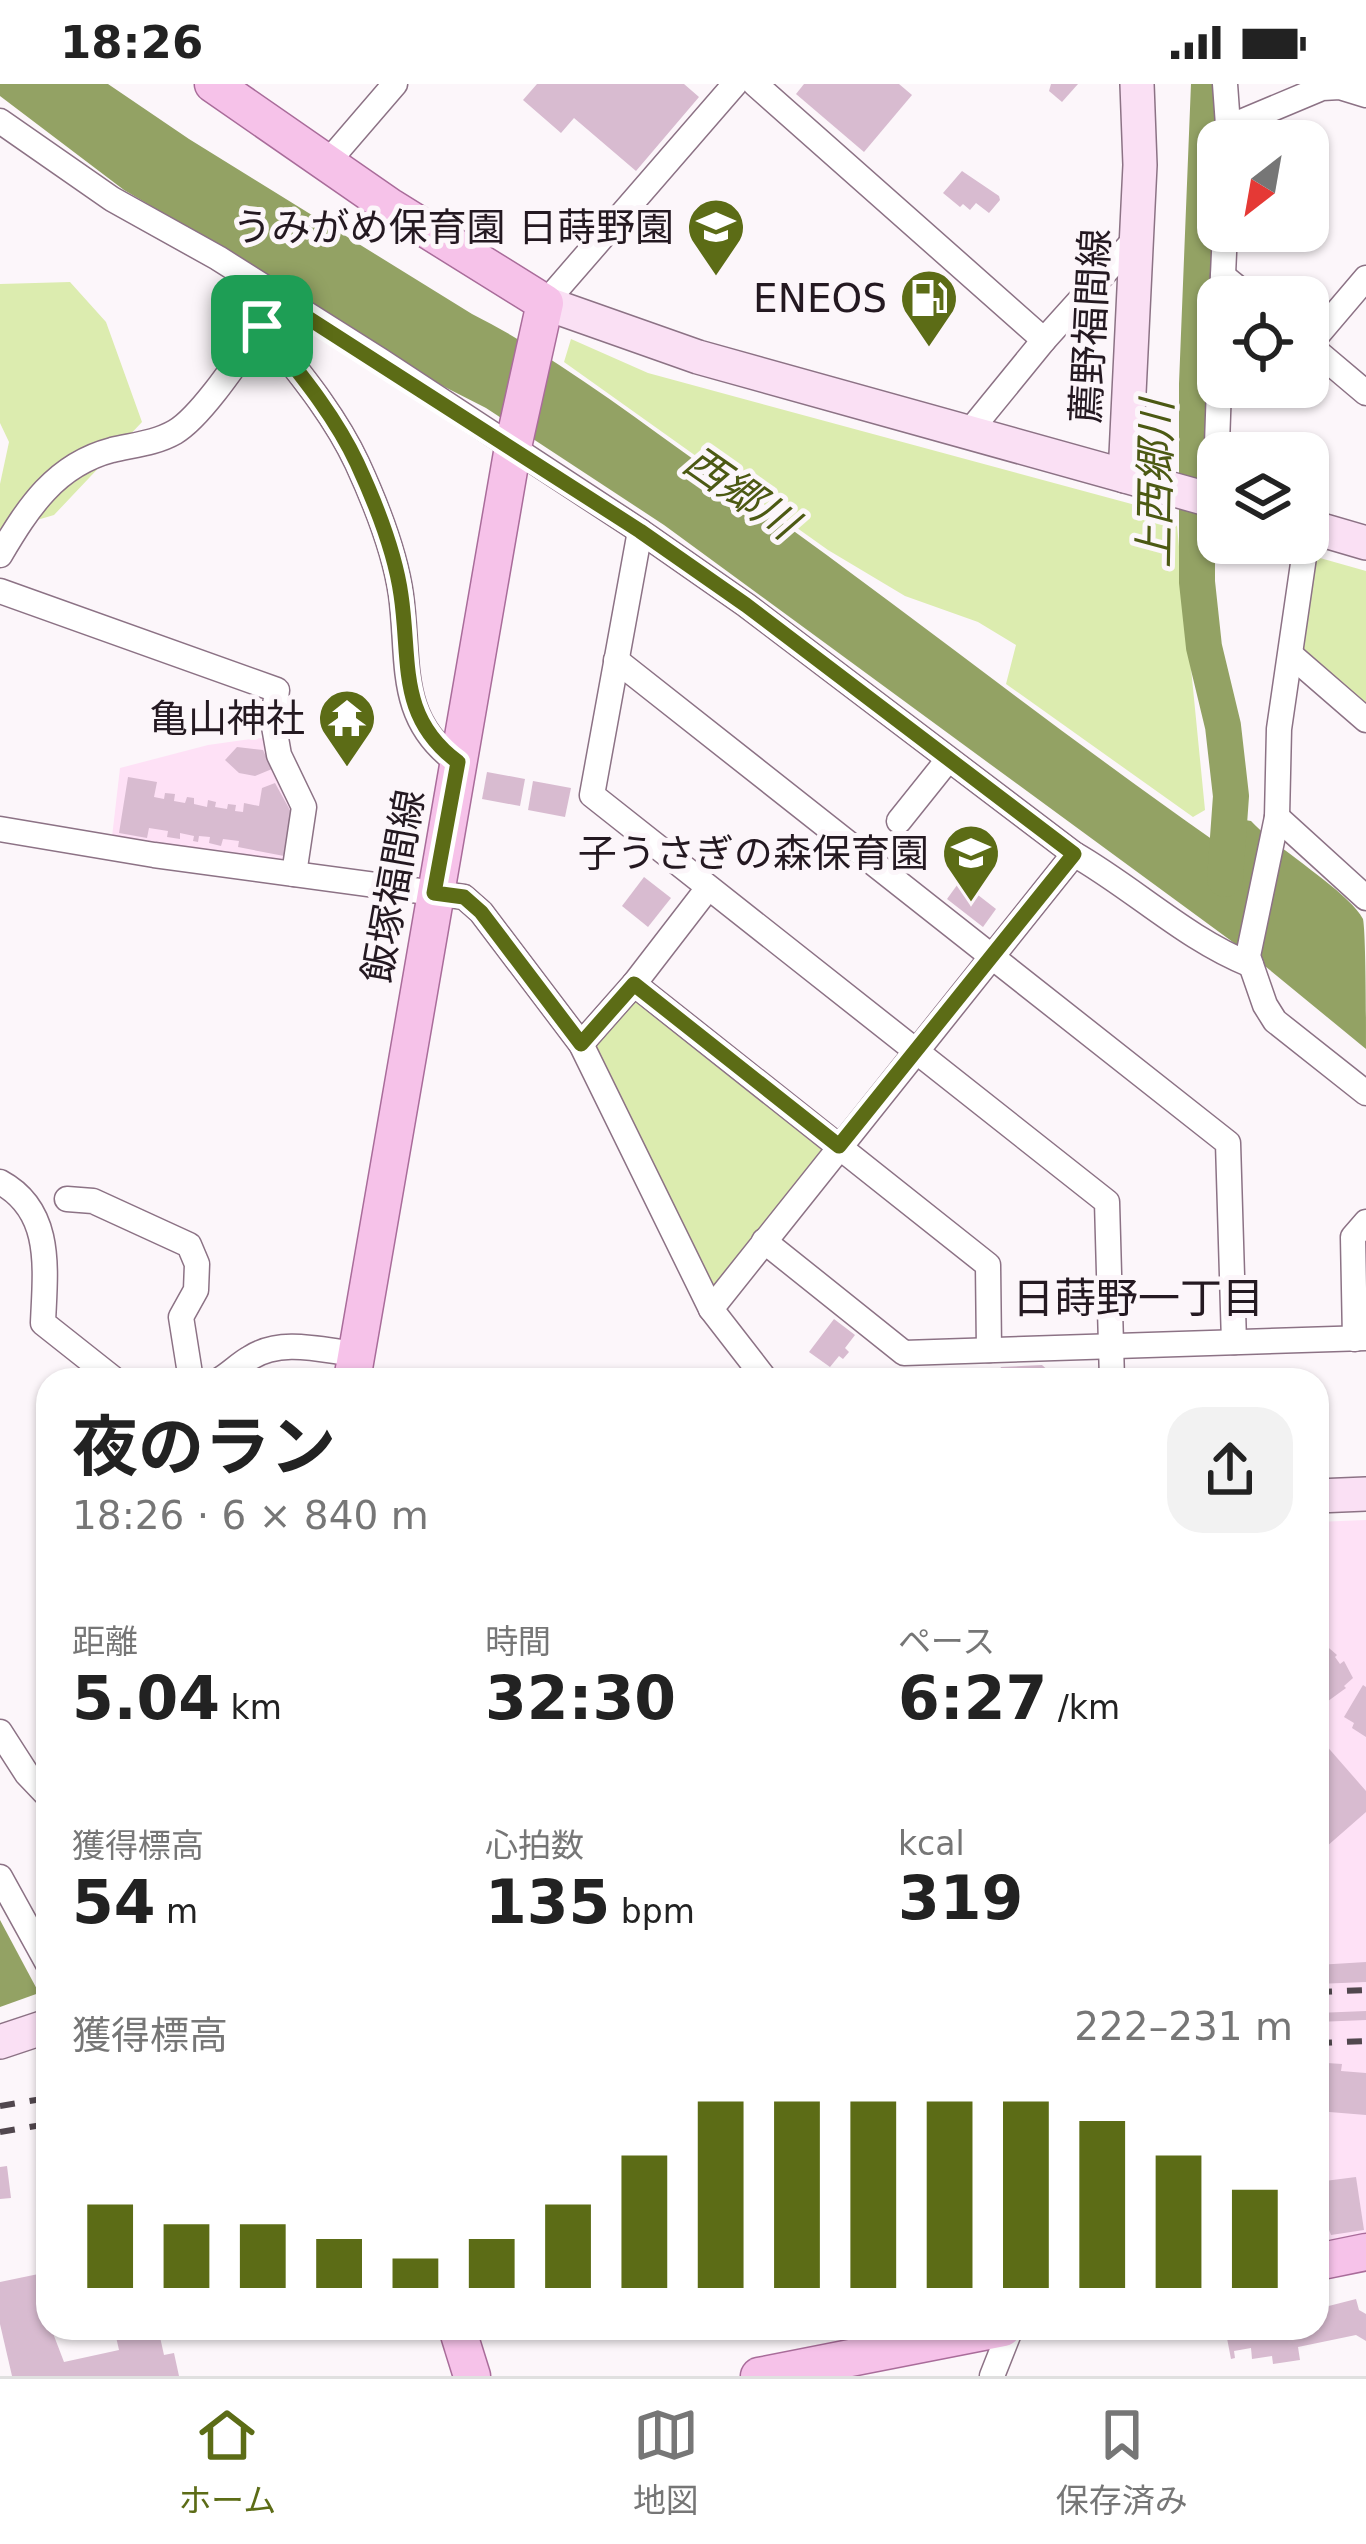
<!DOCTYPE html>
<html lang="ja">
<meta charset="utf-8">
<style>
:root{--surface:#fff;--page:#f2f2f2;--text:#222;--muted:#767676;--line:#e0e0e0;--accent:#5c6c16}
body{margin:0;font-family:"DejaVu Sans","Noto Sans JP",sans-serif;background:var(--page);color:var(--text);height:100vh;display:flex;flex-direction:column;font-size:45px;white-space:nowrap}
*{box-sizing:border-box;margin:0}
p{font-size:39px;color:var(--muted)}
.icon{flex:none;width:66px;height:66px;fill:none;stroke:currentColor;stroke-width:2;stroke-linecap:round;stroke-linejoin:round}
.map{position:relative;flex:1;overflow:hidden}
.details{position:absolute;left:36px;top:1284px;width:1293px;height:972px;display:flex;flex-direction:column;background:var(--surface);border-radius:36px;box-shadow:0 3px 9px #0004}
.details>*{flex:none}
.needle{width:78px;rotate:211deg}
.tools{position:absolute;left:1197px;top:36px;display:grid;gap:24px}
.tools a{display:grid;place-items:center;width:132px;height:132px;border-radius:24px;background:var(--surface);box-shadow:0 3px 9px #0004;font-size:60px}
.pin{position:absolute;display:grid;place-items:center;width:102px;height:102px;color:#fff;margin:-51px;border-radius:24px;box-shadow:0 6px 18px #0006}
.round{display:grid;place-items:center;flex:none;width:126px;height:126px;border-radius:36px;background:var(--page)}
.summary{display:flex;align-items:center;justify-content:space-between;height:204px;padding:0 36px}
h1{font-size:66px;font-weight:700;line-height:90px}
.figures{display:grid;grid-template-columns:repeat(3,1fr);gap:18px;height:204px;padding:12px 36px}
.figures div{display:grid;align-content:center}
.figures b{font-size:60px;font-weight:700}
.figures small{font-size:33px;font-weight:400}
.figures p{font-size:33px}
.chart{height:336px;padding:24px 36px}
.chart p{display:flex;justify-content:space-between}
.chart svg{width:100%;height:216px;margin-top:12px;stroke:var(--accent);stroke-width:6}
.status{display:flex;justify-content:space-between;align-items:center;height:84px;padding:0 60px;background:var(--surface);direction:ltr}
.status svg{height:33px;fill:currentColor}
.tab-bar{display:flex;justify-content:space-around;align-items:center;height:168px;border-top:3px solid var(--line);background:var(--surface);font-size:33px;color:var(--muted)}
.tab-bar a{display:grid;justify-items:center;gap:6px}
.tab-bar .on{color:var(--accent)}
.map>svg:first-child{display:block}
</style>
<div class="status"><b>18:26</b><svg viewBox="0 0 49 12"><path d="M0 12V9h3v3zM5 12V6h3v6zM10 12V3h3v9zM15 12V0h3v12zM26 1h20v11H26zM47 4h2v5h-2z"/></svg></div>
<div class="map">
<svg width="1366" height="2292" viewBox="0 0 1366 2292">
<rect width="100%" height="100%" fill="#fcf6fa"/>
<g fill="#fee1f6">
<polygon points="257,654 269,655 298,725 289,779 112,753 120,684 208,661"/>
<polygon points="1366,1436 1366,2172 1328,2154 1317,2126 1317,1438"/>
</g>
<g fill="#dcecaf">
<polygon points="70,198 106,238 142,338 54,431 3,446 0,451 0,400 9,358 0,339 0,200"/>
<polygon points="571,255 648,289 1176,432 1205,726 1193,733 1006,600 1016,561 978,538 905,512 828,466 564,278"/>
<polygon points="1320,474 1366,487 1366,624 1303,568 1301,557 1314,477"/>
<polygon points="638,916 821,1058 822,1070 718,1202 708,1197 596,969 597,960 629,918"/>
</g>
<g fill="#93a264">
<path d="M0,0H108L189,55L472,230C555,272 631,331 707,385C878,505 1042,636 1213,756L1245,736L1251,737C1278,766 1348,807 1363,835C1366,850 1366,942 1366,965L1260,878L664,441L486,324L433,297L275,195L124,106L0,12Z"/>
<polygon points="0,1836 39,1909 0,1923"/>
</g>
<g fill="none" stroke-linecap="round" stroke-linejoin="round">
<polyline stroke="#93a264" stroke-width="36" points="1209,0 1197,300 1197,498 1204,563 1223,642 1231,712 1225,795"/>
</g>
<g fill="#d8bbd0">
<polygon points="537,0 684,0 699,13 636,87 574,34 561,49 523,16"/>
<polygon points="804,0 899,0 912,11 864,68 796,10"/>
<polygon points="1051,0 1078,0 1062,18 1049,7"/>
<polygon points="962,87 999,112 1000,116 989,129 976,119 970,126 963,120 960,123 943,109"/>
<polygon points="237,663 263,666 272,685 255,692 239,689 225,676"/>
<polygon points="487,688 525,695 520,722 482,715"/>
<polygon points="128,693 157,698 154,713 164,715 165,709 175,710 174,717 185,719 187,713 194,714 194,720 207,723 208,716 216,718 215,723 227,725 228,720 236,721 235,727 243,728 244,719 259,722 262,704 275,699 291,728 284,772 238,763 239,757 223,755 221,762 209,759 210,753 199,752 198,758 193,757 194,752 180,749 180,755 167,753 168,747 149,744 147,754 119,749"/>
<polygon points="533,697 571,704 565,733 528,726"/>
<polygon points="644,793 671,814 648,843 622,822"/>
<polygon points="960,797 996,825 983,843 947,815"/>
<polygon points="834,1235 855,1251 845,1264 849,1268 843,1275 839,1272 830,1283 809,1268"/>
<polygon points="1042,1281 1051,1289 1051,1296 995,1296 1001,1283"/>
<polygon points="1321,1550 1325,1555 1322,1558 1337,1571 1335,1573 1340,1580 1344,1577 1353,1594 1344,1602 1346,1604 1324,1620 1317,1612 1317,1552"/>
<polygon points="1363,1601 1366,1603 1366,1653 1352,1644 1354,1639 1344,1633"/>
<polygon points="1317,1651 1366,1707 1366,1728 1318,1770 1326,1780 1317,1788"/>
<polygon points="1366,1878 1366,1898 1317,1900 1317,1881"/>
<polygon points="1366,1927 1366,1936 1317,1938 1317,1929"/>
<polygon points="1327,1979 1342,1980 1341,1987 1366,1989 1366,2031 1317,2027 1317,1985 1326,1986"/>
<polygon points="7,2082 11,2114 0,2115 0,2083"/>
<polygon points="1356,2093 1364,2146 1331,2151 1317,2115 1317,2098"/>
<polygon points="48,2188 48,2244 51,2244 64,2278 119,2266 114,2244 158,2244 164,2271 174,2269 179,2292 12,2292 0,2240 0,2198"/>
<polygon points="1356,2215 1359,2226 1366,2230 1366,2257 1356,2251 1298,2263 1300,2276 1273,2280 1272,2272 1252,2275 1251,2264 1234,2267 1235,2274 1231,2275 1225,2244 1317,2244 1317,2225"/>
</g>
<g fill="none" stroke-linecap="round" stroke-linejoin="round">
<g stroke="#8c7285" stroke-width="27">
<g id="street">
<polyline points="755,0 1044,256"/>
<polyline points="1225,0 1229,55"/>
<path d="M0,37L112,115L218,174L381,277L640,447L746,521L1074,770C1135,805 1186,855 1251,881"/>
<polyline points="1229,43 1322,4 1340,3 1366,11"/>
<polyline points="327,79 395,0"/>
<polyline points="1223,192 1249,213"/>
<polyline points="1222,213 1225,147"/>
<polyline points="545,219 735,0"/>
<path d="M262,242C296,285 333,328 357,379C375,418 395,468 401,511C410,577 396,634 457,678"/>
<polyline points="1308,260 1366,309"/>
<polyline points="1309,261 1366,194"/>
<polyline points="969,348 1044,256 1137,153"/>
<polyline points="1215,417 1219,303"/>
<polyline points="640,447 592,711 1107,1118 1112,1296"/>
<polyline points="1306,459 1279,645 1277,733 1248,872 1265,921 1275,937 1366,1009"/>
<path d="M0,471C28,424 55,381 112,366C133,361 156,359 175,348C204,331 248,261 269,232"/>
<polyline points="0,507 277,606 273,637 279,671 304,723 294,790"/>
<polyline points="1291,571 1366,636"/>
<polyline points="616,576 1228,1059 1234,1258"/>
<polyline points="1277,733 1366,814"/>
<polyline points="899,737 947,677"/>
<polyline points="0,745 154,771 464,813 481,828 581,960 711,1225 766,1296"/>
<polyline points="634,900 988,1181 989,1266"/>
<polyline points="581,960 634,900 708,804"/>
<path d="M0,1098C54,1127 45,1187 43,1239L115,1296"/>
<polyline points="67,1115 93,1117 189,1161 197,1180 196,1206 181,1233 191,1296"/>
<polyline points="764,1157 904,1269 1366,1254"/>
<polyline points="711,1225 1074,770"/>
<polyline points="1355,1255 1353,1153 1366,1138"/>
<path d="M219,1296C230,1290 239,1280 250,1274C281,1254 321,1266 355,1270"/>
<polyline points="0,1648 27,1690 48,1712"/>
<polyline points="0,1793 48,1880"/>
<polyline points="992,2292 1011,2244"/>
</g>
</g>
<g stroke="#8c7285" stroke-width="36">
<g id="secondary">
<polyline points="545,219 698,273 1218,418"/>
<polyline points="1125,392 1140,81 1137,0"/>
<polyline points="1308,442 1366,459"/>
<polyline points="1317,1412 1366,1410"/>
<polyline points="0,1958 48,1942"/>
</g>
</g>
<g stroke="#a96c9a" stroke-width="39">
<g id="primary">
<polyline points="213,0 389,122 545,219 513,363 352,1296"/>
<polyline points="1317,2178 1366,2168"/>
<polyline points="457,2244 472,2292"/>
<polyline points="759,2292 1003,2244"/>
</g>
</g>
<use href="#street" stroke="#fff" stroke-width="24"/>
<use href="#secondary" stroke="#fae0f4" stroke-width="33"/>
<use href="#primary" stroke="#f6c2e9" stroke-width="36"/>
<g stroke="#51474e" stroke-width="6" stroke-dasharray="15 15" stroke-linecap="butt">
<polyline points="1317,1908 1366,1906"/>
<polyline points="1317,1959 1366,1957"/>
<polyline points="0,2022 48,2014"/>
<polyline points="0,2048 48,2040"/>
</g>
</g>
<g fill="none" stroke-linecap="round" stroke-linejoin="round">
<g stroke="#fff" stroke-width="24">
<path id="route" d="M280,216L640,447L746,521L1074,770L839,1062L634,900L581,960L481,828L464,813L434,809L458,678C397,633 411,578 401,511C395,468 375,418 357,379C333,328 296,285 262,242Z"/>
</g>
<use href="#route" stroke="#5c6c16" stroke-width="15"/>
</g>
<defs>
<g id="school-pin" transform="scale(3)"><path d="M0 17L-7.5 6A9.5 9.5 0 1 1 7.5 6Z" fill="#5c6c16" stroke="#fcf6fa"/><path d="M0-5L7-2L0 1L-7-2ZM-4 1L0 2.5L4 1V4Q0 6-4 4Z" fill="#fff"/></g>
<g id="fuel-pin" transform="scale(3)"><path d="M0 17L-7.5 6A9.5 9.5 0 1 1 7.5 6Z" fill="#5c6c16" stroke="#fcf6fa"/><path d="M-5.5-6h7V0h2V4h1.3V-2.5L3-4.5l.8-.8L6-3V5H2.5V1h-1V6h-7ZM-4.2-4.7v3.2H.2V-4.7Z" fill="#fff"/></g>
<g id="temple-pin" transform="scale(3)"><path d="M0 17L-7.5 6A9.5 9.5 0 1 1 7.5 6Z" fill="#5c6c16" stroke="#fcf6fa"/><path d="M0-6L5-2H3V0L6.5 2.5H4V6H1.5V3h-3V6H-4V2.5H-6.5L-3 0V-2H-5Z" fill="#fff"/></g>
</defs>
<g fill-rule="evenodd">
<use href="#school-pin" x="716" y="143"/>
<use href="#fuel-pin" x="929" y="214"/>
<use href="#temple-pin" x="347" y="634"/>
<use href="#school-pin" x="971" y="769"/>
</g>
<g text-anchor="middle" stroke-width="10" stroke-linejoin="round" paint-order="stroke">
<g font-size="39" fill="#241921" stroke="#fcf6fa" text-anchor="end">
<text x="674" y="157">うみがめ保育園 日蒔野園</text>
<text x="887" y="228">ENEOS</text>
<text x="305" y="648">亀山神社</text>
<text x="929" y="783">子うさぎの森保育園</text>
</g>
<g font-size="39" fill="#241921" stroke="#fcf6fa">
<text transform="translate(1090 242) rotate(-87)" y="14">薦野福間線</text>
<text transform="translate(393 802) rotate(-80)" y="14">飯塚福間線</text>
</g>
<g font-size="42" font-style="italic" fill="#4c5913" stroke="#fcf6fa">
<text transform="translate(1155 400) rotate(-89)" y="15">上西郷川</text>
<text transform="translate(741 408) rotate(35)" y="15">西郷川</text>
</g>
<g font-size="42" fill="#241921" stroke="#fcf6fa">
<text x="1138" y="1229">日蒔野一丁目</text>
</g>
</g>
</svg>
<div class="tools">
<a><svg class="needle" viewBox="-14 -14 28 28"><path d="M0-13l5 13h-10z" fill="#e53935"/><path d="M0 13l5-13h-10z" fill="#767676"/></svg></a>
<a><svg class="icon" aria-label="locate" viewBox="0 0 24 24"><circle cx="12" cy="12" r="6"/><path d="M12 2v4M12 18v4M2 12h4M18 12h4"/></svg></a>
<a><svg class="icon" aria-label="layers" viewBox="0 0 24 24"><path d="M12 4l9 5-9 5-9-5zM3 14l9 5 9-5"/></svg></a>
</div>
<div class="pin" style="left:262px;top:242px;background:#1e9e55"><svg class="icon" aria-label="arrive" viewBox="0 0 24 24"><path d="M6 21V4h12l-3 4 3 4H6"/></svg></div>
<section class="details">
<div class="summary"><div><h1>夜のラン</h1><p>18:26 · 6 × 840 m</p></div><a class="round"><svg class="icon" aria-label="share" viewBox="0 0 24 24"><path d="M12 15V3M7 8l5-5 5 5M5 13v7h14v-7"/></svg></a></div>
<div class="figures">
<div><p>距離</p><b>5.04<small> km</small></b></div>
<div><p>時間</p><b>32:30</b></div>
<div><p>ペース</p><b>6:27<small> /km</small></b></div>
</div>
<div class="figures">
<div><p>獲得標高</p><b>54<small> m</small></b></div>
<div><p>心拍数</p><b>135<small> bpm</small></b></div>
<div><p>kcal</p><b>319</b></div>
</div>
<div class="chart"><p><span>獲得標高</span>222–231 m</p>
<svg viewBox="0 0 160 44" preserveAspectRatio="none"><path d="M5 44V27M15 44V31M25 44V31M35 44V34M45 44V38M55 44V34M65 44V27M75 44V17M85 44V6M95 44V6M105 44V6M115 44V6M125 44V6M135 44V10M145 44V17M155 44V24"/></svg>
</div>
</section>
</div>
<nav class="tab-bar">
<a class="on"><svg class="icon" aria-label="home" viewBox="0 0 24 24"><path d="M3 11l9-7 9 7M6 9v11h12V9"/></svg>ホーム</a>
<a><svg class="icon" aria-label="map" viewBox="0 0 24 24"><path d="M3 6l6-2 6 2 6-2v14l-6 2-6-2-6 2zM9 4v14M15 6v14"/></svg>地図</a>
<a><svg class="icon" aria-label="saved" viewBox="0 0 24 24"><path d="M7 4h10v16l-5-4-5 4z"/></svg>保存済み</a>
</nav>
